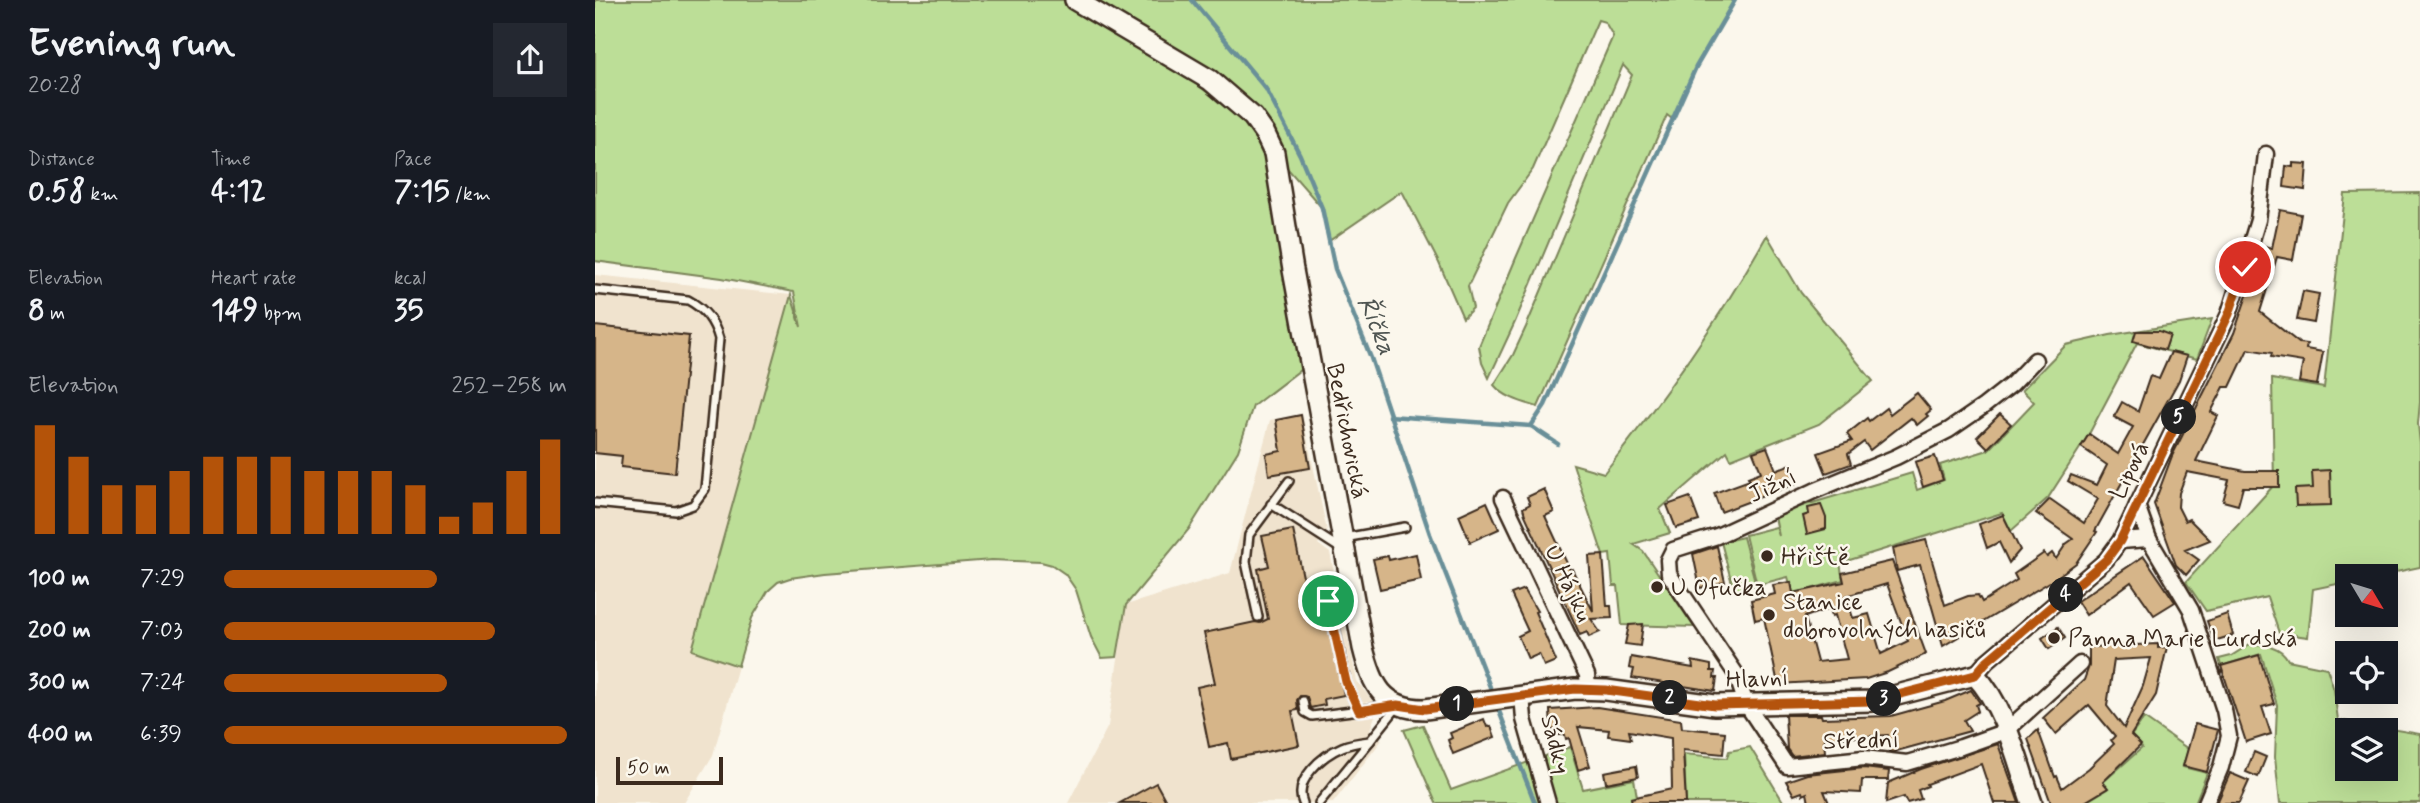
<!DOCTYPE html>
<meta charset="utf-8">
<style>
:root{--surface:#171b24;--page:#242831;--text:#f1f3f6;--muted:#9ea1a6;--accent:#b45309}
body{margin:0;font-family:Mynerve,sans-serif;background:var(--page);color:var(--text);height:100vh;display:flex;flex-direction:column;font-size:26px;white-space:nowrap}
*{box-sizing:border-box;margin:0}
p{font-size:23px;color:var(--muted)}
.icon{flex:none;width:38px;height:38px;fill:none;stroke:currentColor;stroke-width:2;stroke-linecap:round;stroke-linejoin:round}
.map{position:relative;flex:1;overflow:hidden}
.details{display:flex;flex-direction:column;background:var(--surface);width:595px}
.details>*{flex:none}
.needle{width:46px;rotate:128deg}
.buttons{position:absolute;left:1740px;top:564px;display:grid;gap:14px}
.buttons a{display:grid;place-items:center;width:63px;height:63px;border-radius:0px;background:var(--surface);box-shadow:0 7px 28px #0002;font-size:35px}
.scale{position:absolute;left:21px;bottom:18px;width:107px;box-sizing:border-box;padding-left:7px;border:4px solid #3b2a1e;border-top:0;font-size:19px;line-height:24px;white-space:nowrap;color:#3b2a1e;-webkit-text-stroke:5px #fbf7ec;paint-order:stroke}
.pin{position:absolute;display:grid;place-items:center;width:60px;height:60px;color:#fff;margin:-30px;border:4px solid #fff;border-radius:50%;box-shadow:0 2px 7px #0007}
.km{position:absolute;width:35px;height:35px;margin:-18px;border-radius:50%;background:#222;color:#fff;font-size:19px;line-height:35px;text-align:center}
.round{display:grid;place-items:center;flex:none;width:74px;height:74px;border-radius:0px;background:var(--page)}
.headline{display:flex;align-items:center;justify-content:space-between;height:119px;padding:0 28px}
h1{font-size:38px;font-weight:800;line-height:52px}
.stats{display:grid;grid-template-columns:repeat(3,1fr);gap:10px;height:119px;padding:7px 28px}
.stats div{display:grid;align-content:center}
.stats b{font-size:30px;font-weight:800}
.stats small{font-size:19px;font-weight:400}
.stats p{font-size:19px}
.chart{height:196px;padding:14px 28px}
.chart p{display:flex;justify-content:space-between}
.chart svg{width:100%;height:126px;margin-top:7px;stroke:var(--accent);stroke-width:6}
ul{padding:0 28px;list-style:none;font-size:23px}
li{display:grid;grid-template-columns:112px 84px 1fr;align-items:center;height:52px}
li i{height:18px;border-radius:9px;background:var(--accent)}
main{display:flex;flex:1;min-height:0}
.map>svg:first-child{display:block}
</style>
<main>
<section class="details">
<div class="headline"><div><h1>Evening run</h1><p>20:28</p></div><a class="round"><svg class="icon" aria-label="share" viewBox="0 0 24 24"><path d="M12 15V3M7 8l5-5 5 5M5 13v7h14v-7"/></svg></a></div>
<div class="stats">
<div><p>Distance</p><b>0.58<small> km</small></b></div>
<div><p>Time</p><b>4:12</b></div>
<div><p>Pace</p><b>7:15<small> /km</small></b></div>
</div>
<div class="stats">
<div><p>Elevation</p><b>8<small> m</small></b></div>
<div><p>Heart rate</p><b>149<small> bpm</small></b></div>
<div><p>kcal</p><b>35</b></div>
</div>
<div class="chart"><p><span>Elevation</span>252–258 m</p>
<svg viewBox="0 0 160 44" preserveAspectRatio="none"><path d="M5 44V6M15 44V17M25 44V27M35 44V27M45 44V22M55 44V17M65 44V17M75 44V17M85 44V22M95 44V22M105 44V22M115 44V27M125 44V38M135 44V33M145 44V22M155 44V11"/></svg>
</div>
<ul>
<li><b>100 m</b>7:29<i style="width:62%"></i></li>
<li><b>200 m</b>7:03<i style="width:79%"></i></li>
<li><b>300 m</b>7:24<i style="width:65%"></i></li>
<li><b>400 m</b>6:39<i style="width:100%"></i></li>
</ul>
</section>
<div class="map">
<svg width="1825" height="803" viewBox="0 0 1825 803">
<rect width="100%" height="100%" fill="#fbf7ec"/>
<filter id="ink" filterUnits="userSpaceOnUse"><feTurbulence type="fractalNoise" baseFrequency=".0143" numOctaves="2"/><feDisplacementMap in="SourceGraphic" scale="14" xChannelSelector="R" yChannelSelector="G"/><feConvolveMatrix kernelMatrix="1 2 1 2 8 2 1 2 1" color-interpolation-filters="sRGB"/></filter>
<g filter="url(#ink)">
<g fill="#f0e3ce">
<polygon points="0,275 196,295 97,650 143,666 118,755 89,803 0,803"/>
<polygon points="707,414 732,531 723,544 735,553 762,681 778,702 780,716 775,730 787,740 738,803 473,803 513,726 531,605 635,573 675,420"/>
</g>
<g fill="#bcde97" stroke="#7c845a" stroke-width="2" fill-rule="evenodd">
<path d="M0,0H1140L1101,67L1077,119L1072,115L943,407C927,402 910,398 899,385L918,355L931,327L1037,75L1028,65L920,322L894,378L887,363L884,346L921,258L1018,36L1010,22L1003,20L938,169L913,203L873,286L878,308L868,318L844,263L807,191L734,241L727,208L679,153L670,134L658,117L615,80L602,72L596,80L652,122L666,140L675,164L709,367L658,406L643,451L594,529L531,605L522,657L507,658L496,637L481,590L470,574L457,565L446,562L397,560L230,573L195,578L183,582L173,591L157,618L143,666L97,650L196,295L206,327L199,292L127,278L0,261Z"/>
<polygon points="1825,193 1825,402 1823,424 1825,444 1825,567 1782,576 1752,576 1752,582 1718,589 1713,637 1684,633 1672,597 1611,611 1591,582 1679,485 1677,379 1729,388 1750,194"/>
<path d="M1172,235L1206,293L1278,381L1224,424L1136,459L1132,451L1065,509L1075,533L1038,544L1048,551L1099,627L1027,625L1023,586H1018L1015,554L1008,555L978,464L1009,473C1069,398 1125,319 1172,235Z"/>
<polygon points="1617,319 1602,359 1542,343 1494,434 1453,498 1416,531 1407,513 1245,563 1248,580 1198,594 1193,577 1162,585 1150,535 1181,527 1184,536 1180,517 1204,507 1317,473 1322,490 1349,480 1345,465 1393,450 1439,402 1427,390 1471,345 1515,335"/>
<polygon points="1148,537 1161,585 1139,591 1126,542"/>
<path d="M1655,644C1670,644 1686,646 1693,660L1732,668L1739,690L1743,720L1825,734V803H1685L1680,757L1682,705L1666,654L1626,666L1624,659L1636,656ZM1752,730H1790V768H1752Z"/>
<polygon points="1549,718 1593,749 1588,767 1612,773 1600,803 1489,803 1512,789 1507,783 1547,748 1536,736"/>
<polygon points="828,725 856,790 975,747 988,789 1039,779 1043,803 841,803 809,730"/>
<polygon points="1155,747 1189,803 1091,803 1089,754 1132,758 1134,751"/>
</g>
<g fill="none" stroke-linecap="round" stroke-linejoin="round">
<g stroke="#698f98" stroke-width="4.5">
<polyline points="597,0 671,89 705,155 727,208 740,269 776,358 835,534 895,687"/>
<polyline points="794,416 936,426 963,444"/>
<polyline points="936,426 950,405 1101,67 1140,0"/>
<polyline points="904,711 940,803"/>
</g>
</g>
<g fill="#d6b589" stroke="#3b2a1e" stroke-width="2" fill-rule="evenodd">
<polygon points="1698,163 1712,164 1710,190 1689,187 1691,166 1698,167"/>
<polygon points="1685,210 1706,214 1698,260 1682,257 1665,312 1704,343 1712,344 1711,349 1728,352 1722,385 1704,382 1708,362 1676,357 1677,353 1653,349 1635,387 1629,387 1616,412 1623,416 1601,461 1650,471 1684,471 1684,487 1648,487 1643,505 1628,501 1634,480 1592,472 1584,493 1583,507 1590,521 1594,519 1615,540 1590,550 1604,560 1591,575 1581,565 1559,504 1577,456 1639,333 1669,246 1677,248"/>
<polygon points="1708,291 1724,294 1719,323 1702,320"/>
<polygon points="0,326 94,336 80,473 26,467 27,456 0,453"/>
<polygon points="1541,331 1564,331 1575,335 1570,350 1538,341"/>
<polygon points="1576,352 1592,356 1584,380 1500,531 1502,532 1481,563 1458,580 1348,646 1325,565 1302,571 1298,548 1331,540 1350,605 1373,596 1383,595 1387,602 1422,580 1419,574 1449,553 1452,557 1457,553 1461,559 1471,544 1478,539 1441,513 1455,499 1489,523 1503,499 1473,481 1476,475 1502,485 1512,465 1486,447 1494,434 1523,454 1538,427 1519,417 1527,402 1543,411 1555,376 1564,379"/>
<polygon points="1322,393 1336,410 1331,414 1333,416 1322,425 1316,418 1275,450 1269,442 1253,454 1256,464 1231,473 1223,453 1257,441 1252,434 1272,418 1274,421 1291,408 1295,414"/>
<polygon points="1405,414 1416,424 1393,448 1382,437"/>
<polygon points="706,415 715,468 674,475 671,454 686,451 681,420"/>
<polygon points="1172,447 1181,470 1196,464 1200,484 1126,512 1119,493 1155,480 1153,477 1166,472 1158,452"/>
<polygon points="1340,456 1348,480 1328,487 1320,462"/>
<polygon points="1735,470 1736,505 1701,506 1700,489 1718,488 1717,471"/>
<polygon points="949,489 959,512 950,516 975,570 977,569 998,611 994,556 1008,555 1012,606 1016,606 1017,618 996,619 1005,632 994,637 992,632 985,635 930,515 928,508 935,504 932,497"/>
<polygon points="1095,497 1104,521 1081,528 1072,505"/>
<polygon points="892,502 904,529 875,542 864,515"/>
<polygon points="1226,505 1231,518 1231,529 1212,534 1208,516 1214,514 1213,508"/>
<polygon points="1408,515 1425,550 1414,563 1404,542 1392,548 1384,524"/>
<polygon points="698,530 714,605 724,603 729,608 749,695 729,699 730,705 715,708 712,697 705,696 702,700 703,710 697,711 704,745 636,759 633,743 614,747 602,687 620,683 609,633 660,622 665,623 673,619 663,569 674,566 667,536"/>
<polygon points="1122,546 1130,582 1105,588 1098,554"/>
<polygon points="821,554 826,580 785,589 778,559 793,556 794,560"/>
<polygon points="1549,556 1580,602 1559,615 1536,582 1491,615 1482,601"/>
<path d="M1297,561L1331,654L1293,672L1271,679L1183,684L1169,618L1160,620L1156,600L1180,594L1178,585L1196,582L1198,593L1249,582L1247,573ZM1292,584L1313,641L1286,654L1274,614L1258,618L1251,596ZM1235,608L1237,616L1240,615L1252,659L1222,662L1210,617Z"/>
<polygon points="929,589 942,611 940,612 961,661 949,666 944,654 933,659 923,636 933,631 916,594"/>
<polygon points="1632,614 1638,635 1619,641 1612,621"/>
<polygon points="1048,624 1045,646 1030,644 1034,625"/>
<polygon points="1463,627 1470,638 1454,649 1447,638"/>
<path d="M1563,644V648L1572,647L1561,695L1536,735L1546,745L1508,782L1513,788L1488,803H1456L1433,739L1443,730L1460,777L1462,776L1467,788L1494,768L1519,744L1516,740L1520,736L1494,705L1461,734L1448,718L1489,680L1494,666V647ZM1556,658L1548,686L1529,728L1512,706L1519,660Z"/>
<polygon points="1664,655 1679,704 1667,707 1676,734 1651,742 1626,666"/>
<polygon points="1036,657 1098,668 1097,661 1116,665 1116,671 1120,671 1119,678 1122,678 1120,691 1037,678 1039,669 1034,668"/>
<polygon points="1376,690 1385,703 1381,705 1383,711 1369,720 1375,731 1298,752 1294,751 1293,735 1229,739 1230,752 1197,756 1192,749 1190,715 1226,715 1227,718 1296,716 1350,701"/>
<polygon points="1002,707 1086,720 1087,728 1130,732 1128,754 1088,750 1091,803 1037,803 1036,798 1077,789 1076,738 1034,731 1036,739 1013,736 1014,730 983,727 995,766 983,770 974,738 971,739 970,735 964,735 964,729 956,730 955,710"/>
<polygon points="889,719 892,727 896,726 900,737 858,754 853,740 857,738 855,733"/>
<polygon points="1600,724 1623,730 1612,772 1588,766"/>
<polygon points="1403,744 1424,803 1399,803 1386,764 1332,784 1333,786 1323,790 1326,799 1312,803 1309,797 1291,803 1293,783 1326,769"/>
<polygon points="1659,752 1671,757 1663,777 1651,772"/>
<polygon points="1041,766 1043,777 1011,783 1009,772"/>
<polygon points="1269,768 1294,771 1293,780 1267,780 1266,793 1229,791 1234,803 1214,803 1212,793 1208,795 1207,792 1199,795 1191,781 1212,774"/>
<polygon points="1635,773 1654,781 1644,803 1622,803"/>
<polygon points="561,783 572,803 525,803"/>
</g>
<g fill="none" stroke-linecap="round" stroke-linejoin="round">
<g stroke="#3b2a1e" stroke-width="12">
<g id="service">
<path d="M0,290L93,300C110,309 119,321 124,339L110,489L98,505L81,511L0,503"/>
<polyline points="676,504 746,549"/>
<polyline points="749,538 810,527"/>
<polyline points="717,591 735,604 751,682 764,711"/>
<polyline points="663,617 651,562 654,535 694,481"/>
<polyline points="708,701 710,712 717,716 797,706"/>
<polyline points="775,741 803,706"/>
<path d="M708,803C698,780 728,755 747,747C756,743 766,742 775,741L724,803"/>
</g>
</g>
<g stroke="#3b2a1e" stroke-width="19">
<g id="minor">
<polyline points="1440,360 1417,384 1389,406 1354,430 1301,457 1219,491 1122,536 1078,550 1073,560 1074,574 1141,674 1151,704 1192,766 1269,758 1312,763 1366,747 1411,731 1485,664"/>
<polyline points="908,498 992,675 993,689"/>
<polyline points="1542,505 1554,539 1596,610 1629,710 1634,736 1626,767 1611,803"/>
<polyline points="1525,541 1554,539"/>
<polyline points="1380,675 1392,661 1511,560 1525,541 1634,314 1663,220 1671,154"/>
<polyline points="927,695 929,719 953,803"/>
</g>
</g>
<g stroke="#3b2a1e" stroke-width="24">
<path id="tertiary" d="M480,0L615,80L658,117L670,134L679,153L698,270L768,648C777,684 787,709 830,709L980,689L1011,690L1120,705L1279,701L1380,675C1411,708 1422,761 1437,803"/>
</g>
<use href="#service" stroke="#fbf7ec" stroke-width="7"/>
<use href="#minor" stroke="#fbf7ec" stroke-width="14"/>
<use href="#tertiary" stroke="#fbf7ec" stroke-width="19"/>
</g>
</g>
<g fill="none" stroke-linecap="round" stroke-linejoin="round" filter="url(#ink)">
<g stroke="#fff" stroke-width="14">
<polyline id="route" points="733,601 751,682 764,711 803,705 830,709 980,689 1011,690 1120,705 1279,701 1380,675 1392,661 1511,560 1525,541 1634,314 1650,267"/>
</g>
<use href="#route" stroke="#b45309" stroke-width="9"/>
</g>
<g fill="#3b2a1e" stroke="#fbf7ec" stroke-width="2.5">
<circle cx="1172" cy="556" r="7"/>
<circle cx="1062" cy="587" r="7"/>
<circle cx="1174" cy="615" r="7"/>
<circle cx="1459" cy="638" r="7"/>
</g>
<g text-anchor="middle" stroke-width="5" stroke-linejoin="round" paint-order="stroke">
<g font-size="24" fill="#3b2a1e" stroke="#fbf7ec">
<text transform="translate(753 431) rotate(79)" y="8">Bedřichovická</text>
<text transform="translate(1534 470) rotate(-64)" y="8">Lipová</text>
<text transform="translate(1177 485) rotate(-25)" y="8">Jižní</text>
<text transform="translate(974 583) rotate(65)" y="8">U Hájku</text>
<text transform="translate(1162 678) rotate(-2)" y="8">Hlavní</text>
<text transform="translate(1266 740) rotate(-1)" y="8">Střední</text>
<text transform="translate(961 744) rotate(76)" y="8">Sádky</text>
</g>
<g font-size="24" fill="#3b2a1e" stroke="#fbf7ec" text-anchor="start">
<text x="1186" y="564">Hřiště</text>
<text x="1076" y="595">U Ofučka</text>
<text x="1188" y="609">Stanice<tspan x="1188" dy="28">dobrovolných hasičů</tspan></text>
<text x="1473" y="646">Panna Marie Lurdská</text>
</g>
<g font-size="26" font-style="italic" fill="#4e5451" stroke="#fbf7ec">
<text transform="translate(783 325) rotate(68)" y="9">Říčka</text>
</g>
</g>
</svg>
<div class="buttons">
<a><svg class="needle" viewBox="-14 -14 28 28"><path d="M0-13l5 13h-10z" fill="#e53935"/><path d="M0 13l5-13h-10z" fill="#9ea1a6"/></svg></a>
<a><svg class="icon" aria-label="locate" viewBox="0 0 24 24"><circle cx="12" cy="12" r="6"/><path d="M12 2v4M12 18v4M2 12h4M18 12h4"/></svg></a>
<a><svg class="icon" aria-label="layers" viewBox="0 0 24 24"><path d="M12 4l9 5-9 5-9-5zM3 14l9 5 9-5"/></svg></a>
</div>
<div class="scale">50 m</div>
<div class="pin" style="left:733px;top:601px;background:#1e9e55"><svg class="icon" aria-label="arrive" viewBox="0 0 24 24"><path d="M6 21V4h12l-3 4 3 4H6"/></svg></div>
<div class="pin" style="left:1650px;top:267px;background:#d93025"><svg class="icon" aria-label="check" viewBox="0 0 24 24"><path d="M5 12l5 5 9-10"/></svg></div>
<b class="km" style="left:862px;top:704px">1</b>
<b class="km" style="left:1075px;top:698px">2</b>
<b class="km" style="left:1289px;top:699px">3</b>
<b class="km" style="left:1471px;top:595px">4</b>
<b class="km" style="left:1584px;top:417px">5</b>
</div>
</main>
